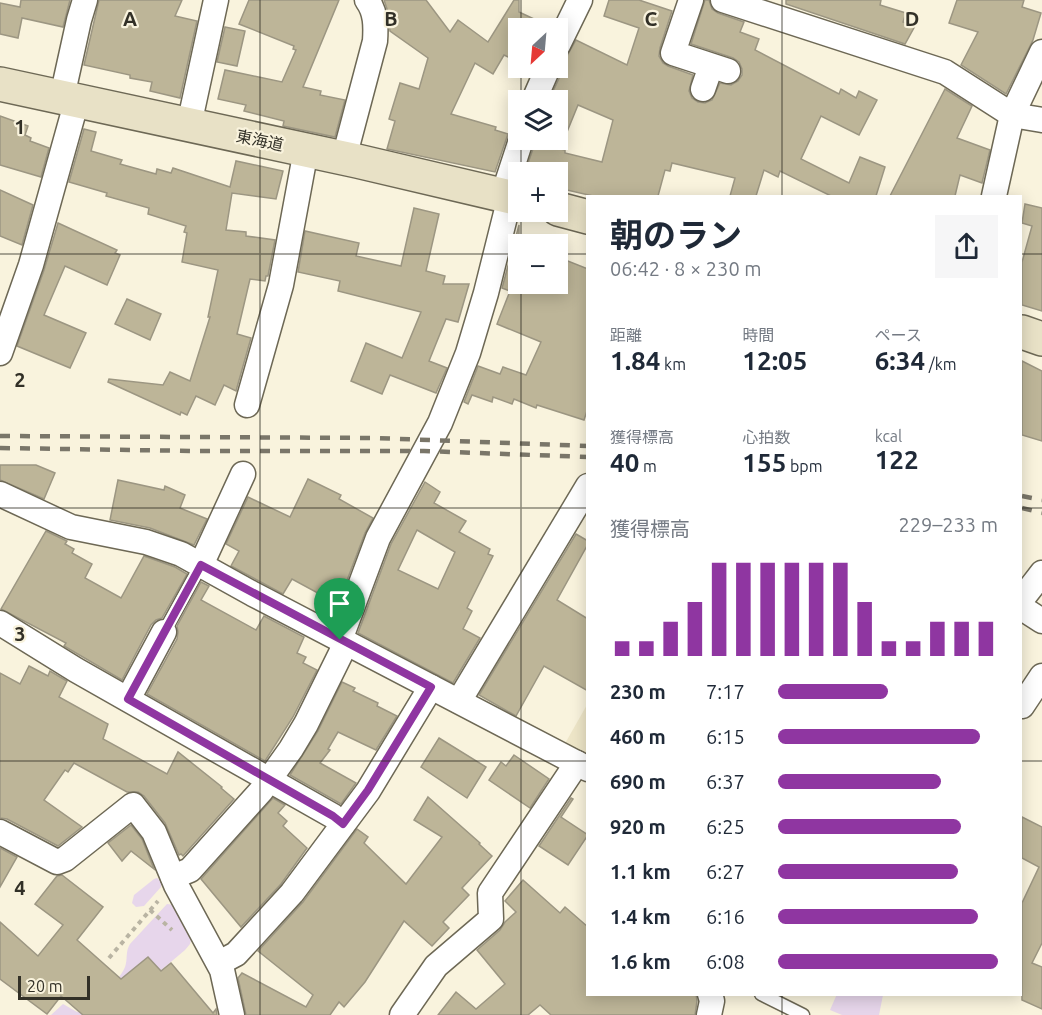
<!DOCTYPE html>
<html lang="ja">
<meta charset="utf-8">
<style>
:root{--surface:#fff;--page:#f6f6f7;--text:#1f2937;--muted:#747a83;--accent:#8f36a1}
body{margin:0;font-family:Ubuntu,"Noto Sans JP",sans-serif;background:var(--page);color:var(--text);height:100vh;display:flex;flex-direction:column;font-size:22px;white-space:nowrap}
*{box-sizing:border-box;margin:0}
p{font-size:20px;color:var(--muted)}
.icon{flex:none;width:33px;height:33px;fill:none;stroke:currentColor;stroke-width:2;stroke-linecap:round;stroke-linejoin:round}
.map{position:relative;flex:1;overflow:hidden}
.panel{position:absolute;left:586px;top:195px;width:436px;height:801px;display:flex;flex-direction:column;background:var(--surface);border-radius:0px;box-shadow:0 3px 15px #0003}
.panel>*{flex:none}
.needle{width:39px;rotate:206deg}
.controls{position:absolute;left:508px;top:18px;display:grid;gap:12px}
.controls a{display:grid;place-items:center;width:60px;height:60px;border-radius:0px;background:var(--surface);box-shadow:0 3px 15px #0003;font-size:30px}
.scale{position:absolute;left:18px;bottom:15px;width:72px;box-sizing:border-box;padding-left:6px;border:3px solid #323027;border-top:0;font-size:16px;line-height:21px;white-space:nowrap;color:#323027;-webkit-text-stroke:4px #f9f3dd;paint-order:stroke}
.pin{position:absolute;display:grid;place-items:center;width:51px;height:51px;color:#fff;margin:-62px -26px;border-radius:50% 50% 50% 0;rotate:-45deg;box-shadow:0 0 6px #0007}
.pin .icon{rotate:45deg}
.round{display:grid;place-items:center;flex:none;width:63px;height:63px;border-radius:0px;background:var(--page)}
.head{display:flex;align-items:center;justify-content:space-between;height:102px;padding:0 24px}
h1{font-size:33px;font-weight:700;line-height:45px}
.figures{display:grid;grid-template-columns:repeat(3,1fr);gap:9px;height:102px;padding:6px 24px}
.figures div{display:grid;align-content:center}
.figures b{font-size:26px;font-weight:700}
.figures small{font-size:16px;font-weight:400}
.figures p{font-size:16px}
.chart{height:168px;padding:12px 24px}
.chart p{display:flex;justify-content:space-between}
.chart svg{width:100%;height:108px;margin-top:6px;stroke:var(--accent);stroke-width:6}
ul{padding:0 24px;list-style:none;font-size:20px}
li{display:grid;grid-template-columns:96px 72px 1fr;align-items:center;height:45px}
li i{height:15px;border-radius:8px;background:var(--accent)}
.map>svg:first-child{display:block}
</style>
<div class="map">
<svg width="1042" height="1015" viewBox="0 0 1042 1015">
<rect width="100%" height="100%" fill="#f9f3dd"/>
<polygon fill="#eee6c8" points="588,703 588,761 563,747"/>
<g fill="#e7d6eb">
<polygon points="157,878 162,882 161,887 144,906 136,907 132,903 134,895 154,879"/>
<path d="M167,904L175,905L192,936L190,944L185,950L108,1015H51L63,1004L77,1012C92,1003 118,984 125,967C128,959 125,952 130,944Z"/>
<polygon points="837,994 883,995 879,1015 842,1015 830,1010"/>
</g>
<g fill="#bdb598" stroke="#9c9682" stroke-width="1.5" fill-rule="evenodd">
<polygon points="21,0 70,0 63,27 22,18 18,38 0,34 0,3 20,7"/>
<polygon points="99,0 182,0 175,16 197,21 180,98 150,91 152,82 130,78 130,75 84,65"/>
<polygon points="249,0 339,0 303,87 321,91 320,95 345,100 335,137 283,126 284,121 244,111 246,105 218,99 225,70 282,82 296,50 293,49 294,46 239,24"/>
<polygon points="384,0 426,0 450,32 458,20 488,42 514,0 519,0 519,12 551,27 519,28 519,62 504,55 493,74 475,63 451,114 496,127 495,130 508,134 495,172 387,149 395,121 389,119 400,83 419,89 428,58 390,31 388,12"/>
<path d="M609,0H639L672,11L660,48L659,56L663,63L668,66L693,75L689,91L692,98L698,102L705,103L712,100L720,83L731,85L738,81L742,75V69L739,62L733,58L691,44L705,0H709L712,9L718,13L744,22L740,32L759,39L755,50L839,94L841,89L856,98L859,91L877,100L859,135L821,116L801,159L849,183L860,157L885,167L876,196H831L780,171L778,177L764,170L756,196H730L735,178L672,163L670,171L665,170L658,196H593L558,188V172H525L535,143L558,149V100H549L561,74L562,65L576,40L627,65L639,28L604,16ZM578,105L613,120L602,162L565,153V150L560,149Z"/>
<polygon points="786,0 881,0 880,5 906,13 903,22 915,26 905,44 786,4"/>
<polygon points="957,0 1024,0 1022,7 1041,13 1033,40 1006,94 961,65 978,32 949,23"/>
<polygon points="225,27 245,31 237,66 217,62"/>
<polygon points="945,89 972,106 957,138 990,150 982,183 960,175 955,196 890,196"/>
<polygon points="0,116 28,126 25,135 31,138 30,141 49,148 41,177 0,165"/>
<polygon points="84,129 96,132 91,151 122,160 120,164 156,174 157,169 171,173 173,168 230,187 236,161 283,171 276,199 232,193 226,230 246,232 246,236 275,240 268,276 266,276 265,281 250,279 237,334 251,338 236,391 224,385 215,405 196,396 187,415 181,412 180,415 108,382 109,379 163,385 170,372 190,381 210,317 208,317 218,270 182,262 187,233 184,232 186,226 148,214 149,208 106,196 107,193 69,182"/>
<polygon points="0,190 33,205 22,245 0,236"/>
<polygon points="1025,204 1042,208 1042,311 1022,305 1022,262 1032,226 1022,223"/>
<polygon points="414,208 439,214 426,271 445,276 443,284 469,284 458,322 446,319 429,361 447,368 436,393 390,375 382,394 351,381 366,343 402,358 421,312 338,291 340,281 298,272 305,231 359,243 356,256 401,266"/>
<polygon points="58,223 117,250 115,253 120,255 107,285 65,266 44,315 86,333 70,368 17,346 44,270"/>
<polygon points="519,225 519,284 558,284 558,257 588,269 588,408 584,420 537,405 536,408 514,399 512,404 493,397 492,402 472,395 468,404 464,402 478,366 500,374 503,367 526,375 541,342 497,324 510,291 502,288"/>
<polygon points="127,299 161,314 150,340 115,324"/>
<polygon points="1022,361 1042,371 1042,441 1022,435"/>
<polygon points="0,465 36,465 55,473 44,499 0,480"/>
<polygon points="308,479 341,495 339,499 373,518 365,533 338,604 292,579 283,594 231,566 239,551 226,544 248,497 290,517"/>
<polygon points="118,480 164,490 165,486 185,495 180,508 207,519 194,545 150,528 110,520"/>
<path d="M425,482L440,492L434,503L466,521L459,532L490,549L488,554L493,556L467,608L472,611L463,629L480,638L453,683L358,633L391,544ZM417,530L455,552L438,589L398,570Z"/>
<polygon points="46,531 67,541 65,544 74,549 72,553 92,564 85,578 121,598 144,556 175,567 187,574 162,618 156,620 151,625 122,680 64,646 66,643 1,609"/>
<polygon points="576,534 588,541 588,544 557,600 588,619 588,691 544,666 516,716 479,695"/>
<polygon points="201,582 209,586 201,600 256,630 264,616 304,637 297,653 306,657 303,663 317,670 293,717 265,761 147,694 177,639 178,632 177,626"/>
<polygon points="29,666 48,676 50,671 67,681 59,697 108,724 103,739 167,774 178,752 222,787 221,788 234,799 183,856 181,854 179,855 165,823 144,796 138,792 127,792 74,763 68,772 65,770 44,800 82,827 58,846 7,819 0,818 0,673 20,684"/>
<polygon points="342,682 355,688 353,691 378,703 377,706 397,716 376,750 338,732 328,749 330,750 320,763 356,783 341,804 290,775 318,731"/>
<polygon points="439,738 486,767 467,798 421,767"/>
<polygon points="514,755 549,779 530,808 489,780 501,762 506,766"/>
<polygon points="428,797 480,843 479,844 492,856 462,888 469,895 443,922 449,928 432,946 404,921 365,982 344,1007 339,1002 330,1015 246,1015 238,978 242,973 306,1007 313,995 258,951 303,902 357,829 368,837 364,843 406,884 442,837 414,820"/>
<polygon points="273,798 285,805 278,813 287,821 283,826 307,848 281,884 241,927 201,879"/>
<polygon points="571,798 573,799 561,817 588,835 568,865 539,846"/>
<polygon points="1022,817 1042,827 1042,943 1032,963 1042,967 1042,1009 1022,1000 1022,903 1039,867 1022,858"/>
<polygon points="131,825 142,839 154,869 131,851 122,861 108,843"/>
<polygon points="0,848 17,857 0,887"/>
<polygon points="62,875 103,907 77,940 121,979 148,957 161,971 171,963 213,1013 216,1009 217,1015 83,1015 61,996 47,1014 0,979 0,922 38,956 63,925 35,904 57,876"/>
<polygon points="523,880 560,913 565,907 588,927 588,994 696,994 697,1001 695,1015 551,1015 540,1005 528,1015 438,1015 456,992 476,1009 505,984 477,950 500,930 505,922 516,912 505,901"/>
</g>
<g fill="none" stroke-linecap="round" stroke-linejoin="round">
<g stroke="#6d6855" stroke-width="15">
<g id="service">
<polyline points="164,632 201,565"/>
<polyline points="761,994 803,1015"/>
</g>
</g>
<g stroke="#6d6855" stroke-width="27">
<g id="minor">
<polyline points="691,0 673,53 728,71"/>
<polyline points="723,0 945,72 1012,115 1042,120"/>
<polyline points="558,45 580,0"/>
<polyline points="703,89 711,66"/>
<polyline points="62,97 79,20 85,0"/>
<polyline points="534,100 548,68"/>
<polyline points="189,125 216,0"/>
<path d="M344,158L375,41C376,26 376,12 367,0"/>
<polyline points="503,195 521,140"/>
<polyline points="994,196 1012,115 1042,52"/>
<polyline points="0,353 31,265 77,100"/>
<polyline points="247,405 281,285 306,150"/>
<polyline points="0,494 71,527 146,542 181,554 253,594 588,769"/>
<polyline points="201,565 243,474"/>
<polyline points="1022,599 1042,573"/>
<polyline points="1022,608 1042,621"/>
<polyline points="0,623 76,670 333,816 343,824"/>
<polyline points="340,640 378,538 440,423 468,353 486,293 510,197"/>
<polyline points="128,699 164,632"/>
<polyline points="459,701 588,486"/>
<polyline points="1022,706 1042,676"/>
<polyline points="0,832 57,862 65,859 133,805 154,832 176,885 222,970 232,1015"/>
<polyline points="173,877 190,870 261,791 291,749 306,724 346,643"/>
<polyline points="219,963 236,954 292,893 368,791 431,687"/>
<polyline points="402,1015 436,966 491,919 490,893 577,763"/>
<polyline points="709,1015 712,1001 710,994"/>
</g>
</g>
<g stroke="#6d6855" stroke-width="36">
<g id="secondary">
<polyline points="0,84 357,161 519,199"/>
<polyline points="558,209 588,217"/>
<polyline points="1022,332 1042,339"/>
</g>
</g>
<g stroke="#b9b4a3" stroke-width="4" stroke-dasharray="4.5 4.5" stroke-linecap="butt">
<polyline points="150,910 172,930"/>
<polyline points="109,958 158,901"/>
</g>
<use href="#service" stroke="#fff" stroke-width="12"/>
<use href="#minor" stroke="#fff" stroke-width="24"/>
<use href="#secondary" stroke="#e8e1c6" stroke-width="33"/>
<g stroke="#7a7669" stroke-width="4.5" stroke-dasharray="10 10" stroke-linecap="butt">
<polyline points="0,436 375,438 588,446"/>
<polyline points="0,448 195,451 424,451 588,457"/>
<polyline points="1022,496 1042,500"/>
<polyline points="1022,508 1042,513"/>
</g>
</g>
<g fill="none" stroke-linecap="round" stroke-linejoin="round">
<g stroke="#fff" stroke-width="12">
<polygon id="route" points="201,565 431,687 368,790 343,824 333,816 128,699"/>
</g>
<use href="#route" stroke="#8f36a1" stroke-width="8"/>
</g>
<path fill="none" stroke="#323027" stroke-width="1.5" stroke-opacity="0.55" d="M260,0V1015M521,0V28M782,0V196M521,68V100M521,140V172M521,212V244M0,254H519M558,254H588M1022,254H1042M521,284V1015M0,508H588M1022,508H1042M0,761H588M1022,761H1042M782,994V1015"/>
<g text-anchor="middle" stroke-width="4.5" stroke-linejoin="round" paint-order="stroke">
<g font-size="16" fill="#323027" stroke="#f9f3dd">
<text transform="translate(260 140) rotate(12)" y="6">東海道</text>
</g>
</g>
<g font-size="20" text-anchor="middle" font-weight="bold" fill="#323027" stroke="#f9f3dd" stroke-width="4.5" stroke-linejoin="round" paint-order="stroke">
<text x="130" y="26">A</text>
<text x="391" y="26">B</text>
<text x="651" y="26">C</text>
<text x="912" y="26">D</text>
<text x="20" y="134">1</text>
<text x="20" y="387">2</text>
<text x="20" y="641">3</text>
<text x="20" y="895">4</text>
</g>
</svg>
<div class="controls">
<a><svg class="needle" viewBox="-14 -14 28 28"><path d="M0-13l5 13h-10z" fill="#e53935"/><path d="M0 13l5-13h-10z" fill="#747a83"/></svg></a>
<a><svg class="icon" aria-label="layers" viewBox="0 0 24 24"><path d="M12 4l9 5-9 5-9-5zM3 14l9 5 9-5"/></svg></a>
<a>+</a>
<a>−</a>
</div>
<div class="scale">20 m</div>
<div class="pin" style="left:340px;top:640px;background:#1e9e55"><svg class="icon" aria-label="arrive" viewBox="0 0 24 24"><path d="M6 21V4h12l-3 4 3 4H6"/></svg></div>
<section class="panel">
<div class="head"><div><h1>朝のラン</h1><p>06:42 · 8 × 230 m</p></div><a class="round"><svg class="icon" aria-label="share" viewBox="0 0 24 24"><path d="M12 15V3M7 8l5-5 5 5M5 13v7h14v-7"/></svg></a></div>
<div class="figures">
<div><p>距離</p><b>1.84<small> km</small></b></div>
<div><p>時間</p><b>12:05</b></div>
<div><p>ペース</p><b>6:34<small> /km</small></b></div>
</div>
<div class="figures">
<div><p>獲得標高</p><b>40<small> m</small></b></div>
<div><p>心拍数</p><b>155<small> bpm</small></b></div>
<div><p>kcal</p><b>122</b></div>
</div>
<div class="chart"><p><span>獲得標高</span>229–233 m</p>
<svg viewBox="0 0 160 44" preserveAspectRatio="none"><path d="M5 44V38M15 44V38M25 44V30M35 44V22M45 44V6M55 44V6M65 44V6M75 44V6M85 44V6M95 44V6M105 44V22M115 44V38M125 44V38M135 44V30M145 44V30M155 44V30"/></svg>
</div>
<ul>
<li><b>230 m</b>7:17<i style="width:50%"></i></li>
<li><b>460 m</b>6:15<i style="width:92%"></i></li>
<li><b>690 m</b>6:37<i style="width:74%"></i></li>
<li><b>920 m</b>6:25<i style="width:83%"></i></li>
<li><b>1.1 km</b>6:27<i style="width:82%"></i></li>
<li><b>1.4 km</b>6:16<i style="width:91%"></i></li>
<li><b>1.6 km</b>6:08<i style="width:100%"></i></li>
</ul>
</section>
</div>
